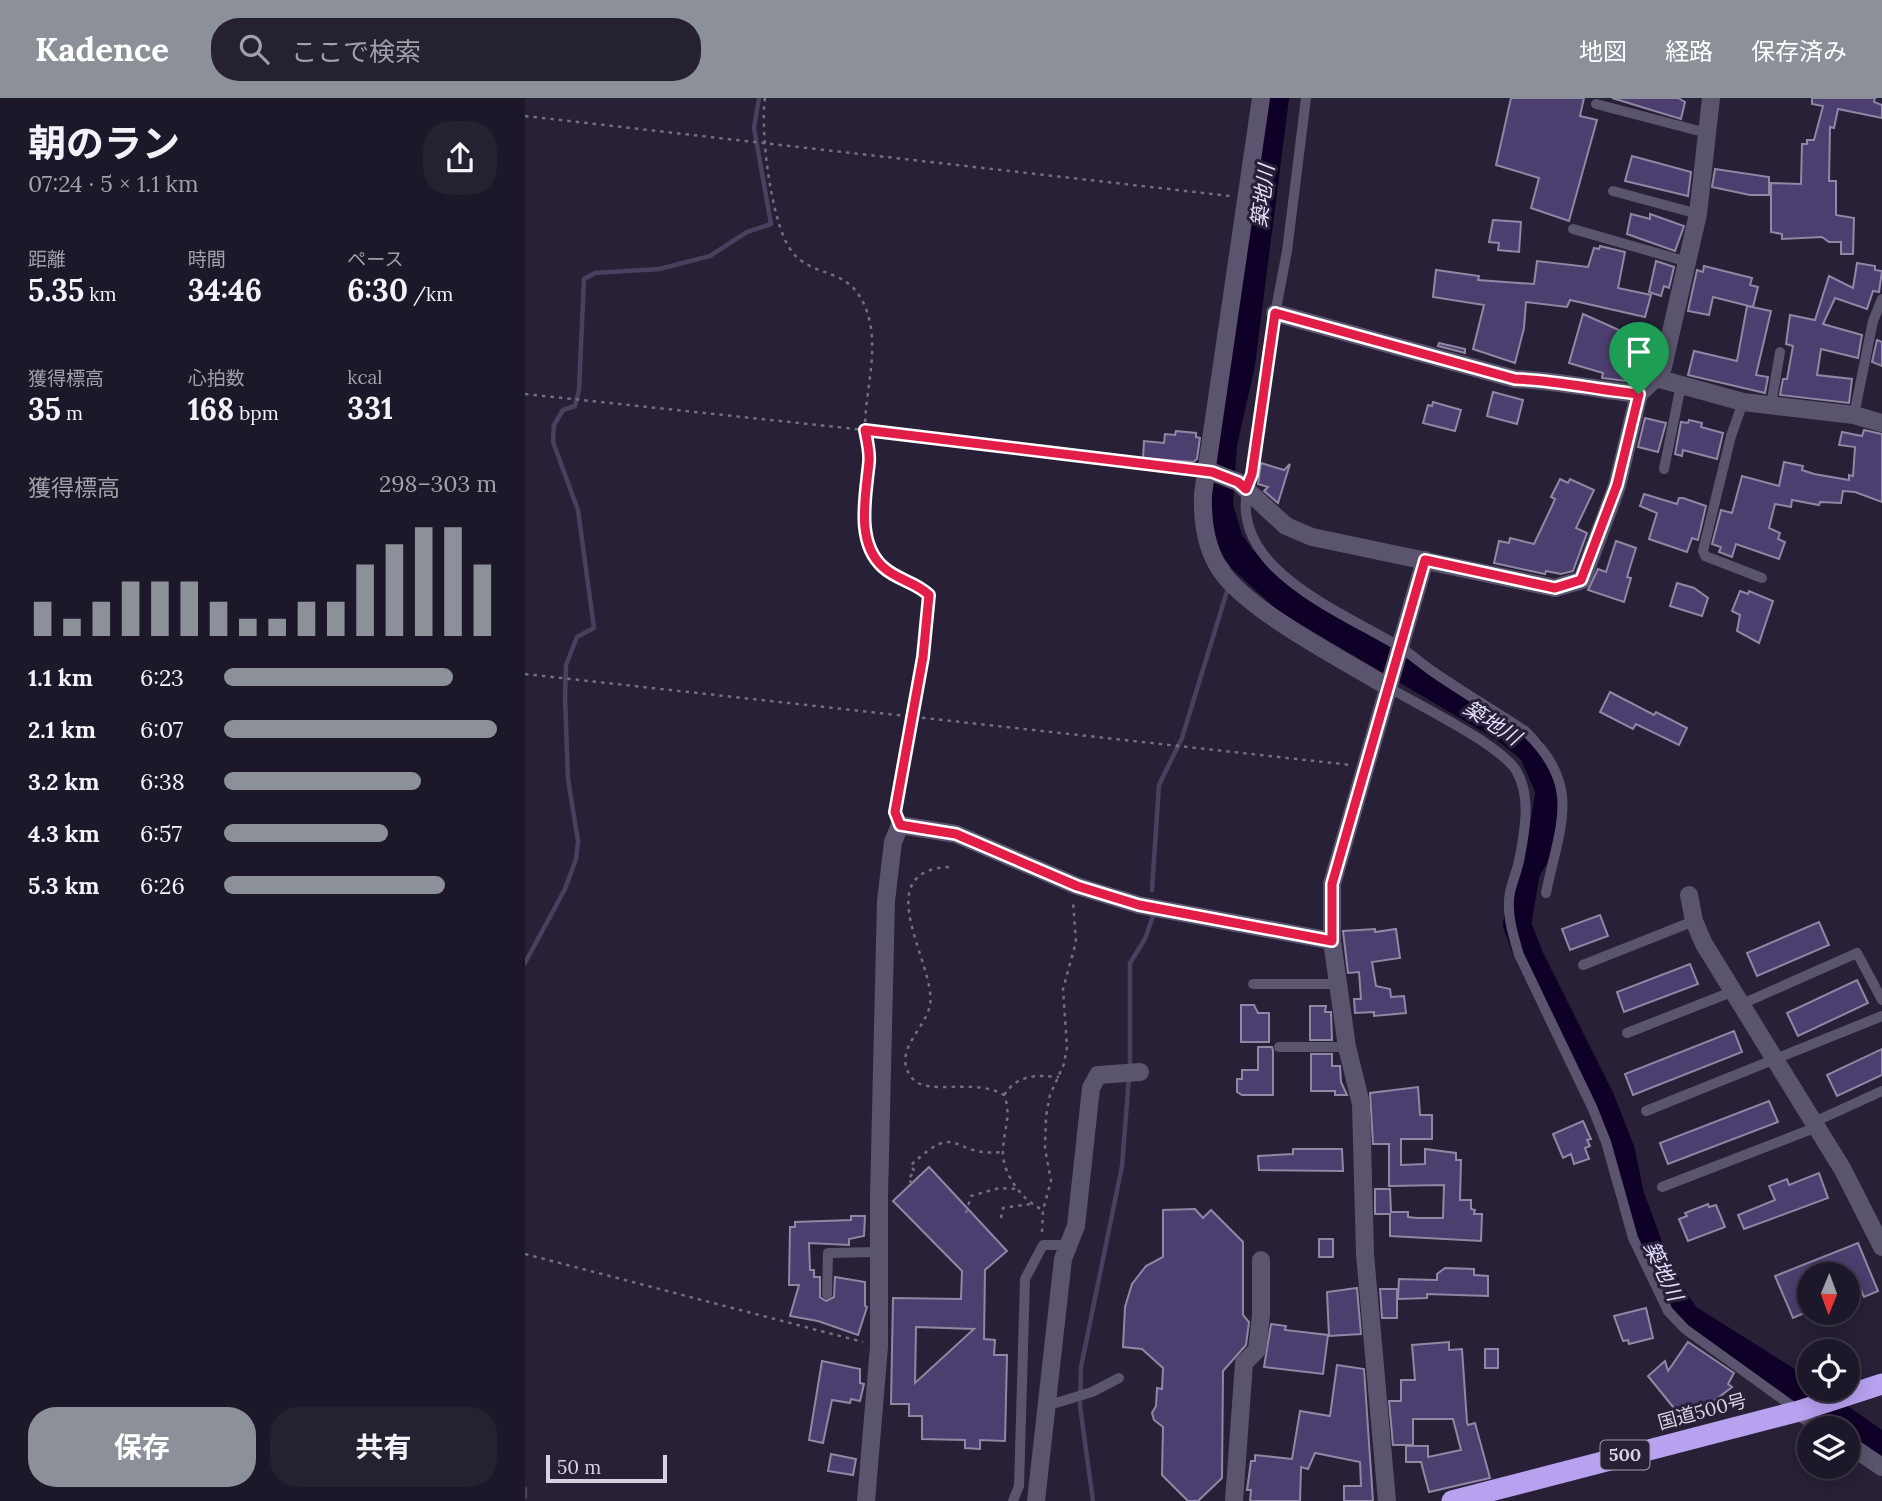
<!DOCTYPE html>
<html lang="ja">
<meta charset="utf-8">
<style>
:root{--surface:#1d1829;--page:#252131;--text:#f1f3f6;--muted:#a0a0a8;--line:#3b3746;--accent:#8c9099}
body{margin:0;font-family:Lora,"Noto Sans JP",serif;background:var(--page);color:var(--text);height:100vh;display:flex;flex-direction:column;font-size:26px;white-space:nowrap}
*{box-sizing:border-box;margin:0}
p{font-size:23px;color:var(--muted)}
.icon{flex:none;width:38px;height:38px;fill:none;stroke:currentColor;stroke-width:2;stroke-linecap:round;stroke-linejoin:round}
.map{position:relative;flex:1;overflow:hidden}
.sheet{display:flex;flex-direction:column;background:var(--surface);width:525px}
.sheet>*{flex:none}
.needle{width:46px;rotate:181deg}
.tools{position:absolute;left:1272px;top:1164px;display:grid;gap:14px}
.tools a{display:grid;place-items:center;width:63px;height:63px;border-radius:50%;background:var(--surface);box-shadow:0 4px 18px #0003,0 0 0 2px var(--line);font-size:35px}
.scale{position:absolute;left:21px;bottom:18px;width:121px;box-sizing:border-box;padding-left:7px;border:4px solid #d7d3e2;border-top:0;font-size:19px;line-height:24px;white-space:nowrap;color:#d7d3e2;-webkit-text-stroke:5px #272037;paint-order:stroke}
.pin{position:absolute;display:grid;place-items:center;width:60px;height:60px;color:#fff;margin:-72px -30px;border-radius:50% 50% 50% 0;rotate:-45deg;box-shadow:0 0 7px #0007}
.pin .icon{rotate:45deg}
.round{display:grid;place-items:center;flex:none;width:74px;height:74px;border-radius:28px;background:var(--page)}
.headline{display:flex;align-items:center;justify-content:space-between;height:119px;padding:0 28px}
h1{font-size:38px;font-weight:700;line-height:52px}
.stats{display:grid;grid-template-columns:repeat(3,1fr);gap:10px;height:119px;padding:7px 28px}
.stats div{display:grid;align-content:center}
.stats b{font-size:30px;font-weight:700}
.stats small{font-size:19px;font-weight:400}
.stats p{font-size:19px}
.chart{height:196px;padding:14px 28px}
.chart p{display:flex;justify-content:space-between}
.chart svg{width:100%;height:126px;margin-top:7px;stroke:var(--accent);stroke-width:6}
.cta{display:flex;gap:14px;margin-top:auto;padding:14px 28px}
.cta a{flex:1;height:80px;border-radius:28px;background:var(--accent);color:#fff;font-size:28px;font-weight:700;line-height:80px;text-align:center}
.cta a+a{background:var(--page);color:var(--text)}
ul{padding:0 28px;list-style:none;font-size:23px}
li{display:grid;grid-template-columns:112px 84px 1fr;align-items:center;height:52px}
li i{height:18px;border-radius:9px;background:var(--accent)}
header{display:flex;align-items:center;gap:42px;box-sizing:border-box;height:98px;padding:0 35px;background:var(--accent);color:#fff}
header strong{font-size:33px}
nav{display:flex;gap:38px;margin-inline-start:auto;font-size:24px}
.search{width:490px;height:63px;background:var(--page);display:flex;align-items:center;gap:18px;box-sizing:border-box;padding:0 24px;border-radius:28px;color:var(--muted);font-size:26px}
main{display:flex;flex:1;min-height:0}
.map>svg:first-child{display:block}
</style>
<header>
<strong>Kadence</strong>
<div class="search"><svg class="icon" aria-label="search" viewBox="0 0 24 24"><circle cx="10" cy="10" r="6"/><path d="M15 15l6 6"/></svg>ここで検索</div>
<nav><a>地図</a><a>経路</a><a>保存済み</a></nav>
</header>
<main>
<section class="sheet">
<div class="headline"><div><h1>朝のラン</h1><p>07:24 · 5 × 1.1 km</p></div><a class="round"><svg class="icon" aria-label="share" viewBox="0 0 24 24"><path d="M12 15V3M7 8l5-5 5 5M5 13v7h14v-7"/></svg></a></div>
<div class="stats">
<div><p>距離</p><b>5.35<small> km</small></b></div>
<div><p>時間</p><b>34:46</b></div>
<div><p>ペース</p><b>6:30<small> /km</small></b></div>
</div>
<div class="stats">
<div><p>獲得標高</p><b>35<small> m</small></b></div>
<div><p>心拍数</p><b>168<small> bpm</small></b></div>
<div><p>kcal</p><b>331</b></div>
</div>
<div class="chart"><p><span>獲得標高</span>298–303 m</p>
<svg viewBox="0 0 160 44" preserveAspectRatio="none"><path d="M5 44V32M15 44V38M25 44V32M35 44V25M45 44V25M55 44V25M65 44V32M75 44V38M85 44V38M95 44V32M105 44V32M115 44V19M125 44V12M135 44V6M145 44V6M155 44V19"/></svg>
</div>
<ul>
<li><b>1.1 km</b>6:23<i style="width:84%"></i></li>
<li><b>2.1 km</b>6:07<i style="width:100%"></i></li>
<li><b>3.2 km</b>6:38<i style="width:72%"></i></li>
<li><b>4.3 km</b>6:57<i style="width:60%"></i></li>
<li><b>5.3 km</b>6:26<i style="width:81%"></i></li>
</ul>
<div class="cta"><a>保存</a><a>共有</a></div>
</section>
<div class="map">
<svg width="1357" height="1403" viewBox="0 0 1357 1403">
<rect width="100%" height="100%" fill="#272037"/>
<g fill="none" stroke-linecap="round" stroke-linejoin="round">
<g stroke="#4b3f5f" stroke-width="4.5">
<polyline points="703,471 704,442"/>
<polyline points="627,792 634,687 657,640 703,490"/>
<polyline points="0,865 40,791 51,761 53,743 43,681 40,599 41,567 52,539 69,530 53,412 28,344 29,327 38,312 50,308 54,292 59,181 70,175 134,171 185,158 222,134 246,126 229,30 234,0"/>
<polyline points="605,970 605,865 620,841 628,818"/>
<polyline points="0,1391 0,1399"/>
<polyline points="568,1403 555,1308 556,1269 597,1068 604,979"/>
</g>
<polyline stroke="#0f0027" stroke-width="28" points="750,0 716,266 698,346 694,408 704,442 716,460 762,502 979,630 1007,652 1025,693 1015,748 1001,774 992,827 1005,860 1076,1002 1096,1053 1105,1097 1129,1162 1147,1198 1161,1219 1261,1282 1357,1349"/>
</g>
<g fill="#4c3e6e" stroke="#8f88a4" stroke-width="2" fill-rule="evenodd">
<polygon points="986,0 1059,0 1055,18 1072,22 1044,123 1006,110 1014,80 971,67"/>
<polygon points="1087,0 1153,0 1160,4 1156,21"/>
<polygon points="1287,0 1350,0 1349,4 1357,7 1357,20 1313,11 1309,30 1305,29 1304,83 1311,83 1311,117 1329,120 1328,156 1316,156 1316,144 1304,144 1297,139 1257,141 1257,136 1246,134 1246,85 1276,86 1277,46 1282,46 1282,42 1289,42 1298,8 1287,6"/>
<polygon points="1107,58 1166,74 1163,98 1100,83"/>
<polygon points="1190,71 1244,79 1244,97 1225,97 1187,89"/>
<polygon points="1106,116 1125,121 1125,116 1159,128 1150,153 1102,136"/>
<polygon points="968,122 996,124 994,154 973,152 974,145 964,144"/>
<polygon points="1075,148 1100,154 1093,190 1126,197 1120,219 1045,202 1042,209 1001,204 999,230 990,265 948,251 959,207 908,199 911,172 954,178 953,182 1009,186 1012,163 1063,169 1069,150 1074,151"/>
<polygon points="1131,163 1149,169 1144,190 1139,188 1136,198 1124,194"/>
<polygon points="1332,165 1350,168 1350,172 1357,173 1354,194 1348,193 1342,211 1310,200 1298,226 1337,237 1333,260 1296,251 1292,277 1327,281 1324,305 1255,297 1258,281 1262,281 1268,248 1261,246 1265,217 1290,222 1304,178 1328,190"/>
<polygon points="1179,168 1227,180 1225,187 1233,189 1228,209 1188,199 1184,217 1163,213 1172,172 1178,174"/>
<polygon points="1222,208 1246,213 1231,277 1243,279 1240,295 1163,277 1169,253 1212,263"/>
<polygon points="1058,216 1123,245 1114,265 1109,262 1100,283 1077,280 1078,275 1044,265"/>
<polygon points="1352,242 1357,244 1357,268 1347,264"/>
<polygon points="914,245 940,251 940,255 913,248"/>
<polygon points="968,294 998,302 992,326 962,318"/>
<polygon points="908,304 936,312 930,333 898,325 903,307 907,308"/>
<polygon points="1120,320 1141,325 1133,354 1113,349"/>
<polygon points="1164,322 1177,325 1176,329 1198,335 1192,361 1158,352 1157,358 1150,356 1156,324 1163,325"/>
<polygon points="1339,332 1357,336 1357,404 1330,394 1318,393 1316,405 1295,404 1294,407 1267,402 1266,409 1250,406 1244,430 1255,435 1253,441 1260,444 1254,461 1211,446 1207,459 1194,454 1196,449 1187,446 1196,412 1207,415 1217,378 1254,388 1259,364 1278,368 1277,372 1289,376 1324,382 1324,377 1328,378 1330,349 1314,347 1317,334 1337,338"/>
<polygon points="651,333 671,335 671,339 675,340 672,361 668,364 618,360 619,343 639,345 640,336 650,337"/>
<polygon points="736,365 759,372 765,366 753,405 739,393 743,389 733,386"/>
<polygon points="1035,381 1043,385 1045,381 1069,392 1051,430 1062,435 1048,473 1036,476 1021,473 1020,476 969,465 974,443 984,445 985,440 1009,446 1026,410 1030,401 1026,399"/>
<polygon points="1119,396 1152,406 1154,400 1158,400 1181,408 1173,442 1167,440 1162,454 1124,441 1132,415 1115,408"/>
<polygon points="1091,443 1111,450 1102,479 1106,480 1099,504 1063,492 1073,471 1081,474"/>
<polygon points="1152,485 1169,490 1183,500 1177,518 1145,508"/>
<polygon points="1215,493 1223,496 1224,493 1248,503 1234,545 1212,533 1215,517 1207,513"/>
<polygon points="1085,594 1129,617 1131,614 1162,630 1154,647 1111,626 1108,631 1075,614"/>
<polygon points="1075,817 1083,838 1045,852 1037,831"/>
<polygon points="1294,824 1304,847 1232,878 1222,855"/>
<polygon points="850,831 850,834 871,831 875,860 847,864 851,888 865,891 866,899 879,898 881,915 849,918 849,914 830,915 829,901 836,901 834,874 823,875 818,833"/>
<polygon points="1165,866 1173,886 1099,914 1092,894"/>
<polygon points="1332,882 1343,905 1273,938 1262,915"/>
<polygon points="716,907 729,907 733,915 744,915 744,944 716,944"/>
<polygon points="785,908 801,908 800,914 806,914 807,942 785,942"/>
<polygon points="1209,933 1217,954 1108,997 1100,976"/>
<polygon points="733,949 747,949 748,953 748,997 717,997 712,994 712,981 717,981 717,972 733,972"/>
<polygon points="1357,951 1357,977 1312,998 1302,977"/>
<polygon points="786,956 807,956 807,968 815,968 816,984 822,997 810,997 810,993 786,993"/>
<polygon points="893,989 895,1017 907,1017 907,1041 876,1041 876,1067 900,1066 900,1051 931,1055 931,1062 936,1062 935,1102 946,1102 946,1111 950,1112 949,1116 957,1116 956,1143 865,1138 865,1116 850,1116 850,1091 865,1091 866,1114 883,1114 883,1119 892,1120 918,1120 919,1087 864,1088 864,1046 848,1046 845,995"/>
<polygon points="1244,1003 1253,1024 1143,1066 1135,1045"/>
<polygon points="1058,1023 1066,1041 1062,1042 1065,1048 1060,1050 1064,1061 1049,1066 1046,1056 1038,1060 1028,1036"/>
<polygon points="768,1051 817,1051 818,1073 734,1072 733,1058 768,1056"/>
<path d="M404,1069L482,1153L460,1172L459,1241L470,1242L469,1257H482L480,1343L455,1342V1351L440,1350V1342L397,1341V1318H384V1306H366L368,1200L436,1201L437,1173L368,1103ZM391,1229L449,1231L390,1285Z"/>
<polygon points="1294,1075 1303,1100 1219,1131 1213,1117 1250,1102 1244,1088 1262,1081 1264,1087"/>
<polygon points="1183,1106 1184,1109 1191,1107 1200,1129 1163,1143 1154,1121 1162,1118 1160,1115"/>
<polygon points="670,1111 678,1120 686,1112 718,1144 718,1217 724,1224 721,1247 698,1273 697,1380 673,1403 663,1403 637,1377 638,1329 629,1322 627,1315 631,1308 632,1290 637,1291 638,1270 617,1251 598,1249 600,1209 607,1186 621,1168 638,1159 638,1112"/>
<polygon points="326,1118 340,1118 339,1138 324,1141 324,1147 284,1145 285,1172 289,1172 289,1179 295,1179 295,1199 301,1203 309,1199 310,1179 340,1184 340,1208 342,1209 333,1237 293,1223 265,1218 274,1187 264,1187 265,1129 270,1129 270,1124 326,1122"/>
<rect x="794" y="1141" width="14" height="18"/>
<polygon points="1333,1145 1353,1193 1339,1199 1336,1192 1323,1197 1323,1176 1284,1176 1284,1213 1268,1220 1250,1178"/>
<polygon points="920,1170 949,1171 949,1177 963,1178 963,1198 902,1196 902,1200 873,1201 874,1181 912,1182 912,1176"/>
<polygon points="832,1190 836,1236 804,1238 802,1194"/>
<polygon points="855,1191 872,1191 872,1220 857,1220"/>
<polygon points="1121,1210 1128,1240 1104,1246 1103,1242 1098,1243 1089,1218"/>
<polygon points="746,1226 761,1228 760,1232 803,1237 798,1276 739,1269"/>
<polygon points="924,1244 924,1252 937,1251 942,1324 943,1327 950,1325 965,1380 904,1394 896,1364 881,1364 881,1348 903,1348 903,1359 936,1352 928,1321 888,1321 888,1347 868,1347 864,1303 876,1303 876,1282 890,1282 887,1247"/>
<polygon points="1163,1244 1209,1275 1203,1286 1207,1289 1161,1325 1123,1278 1140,1263 1143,1273"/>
<rect x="960" y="1251" width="13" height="19"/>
<polygon points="297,1263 335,1271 335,1285 339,1286 335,1303 326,1301 325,1305 307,1302 298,1345 284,1342"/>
<polygon points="812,1267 839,1271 848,1403 819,1403 819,1388 836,1388 835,1364 790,1355 783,1371 776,1369 775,1403 725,1403 726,1392 722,1392 726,1363 730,1363 730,1357 767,1361 775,1313 805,1318"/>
<polygon points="306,1356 331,1361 328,1377 303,1373"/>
</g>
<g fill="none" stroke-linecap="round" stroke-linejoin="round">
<g stroke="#736e81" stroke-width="2.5" stroke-dasharray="3.5 5" stroke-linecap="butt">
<path d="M240,0C235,33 246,129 268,155C290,181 325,168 341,211C355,248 341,289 340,327C340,339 345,352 344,364C342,398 332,436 355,466C368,482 391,483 404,497L398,559L370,710"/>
<polyline points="0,18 705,98"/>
<polyline points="0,296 340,332 667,371"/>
<polyline points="0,576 826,667"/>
<path d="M424,769C341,773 412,868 405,907C400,932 366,954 387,980C402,999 449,979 479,997C487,1017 479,1030 478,1051C476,1074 497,1103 518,1112"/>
<path d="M479,997C493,976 511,977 534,979"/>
<path d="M387,1085L383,1081L390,1073L385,1068C436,1020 424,1060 478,1054"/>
<polyline points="441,1115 446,1098 474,1090 493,1091"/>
<polyline points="476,1120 478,1110 506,1106"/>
<polyline points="517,1134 518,1112 526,1083 520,1050 521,1018 525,997 539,966 542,949 538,891 551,844 548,802"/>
<polyline points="0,1156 338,1244"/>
</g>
<g stroke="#5b546e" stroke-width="10">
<path d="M781,0L762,153L743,253L727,376C691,467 815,512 875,549C887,557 898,567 910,575C939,595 970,613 1000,633C1058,688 1035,726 1021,795"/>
<polyline points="1071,6 1182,35"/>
<polyline points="1088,93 1173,116"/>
<polyline points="1048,131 1163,164"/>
<polyline points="1218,304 1206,338 1178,453 1180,458 1237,480"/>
<polyline points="1246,307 1255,254"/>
<polyline points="1329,317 1348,223 1357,201"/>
<polyline points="1139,371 1156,287"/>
<path d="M863,589C893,607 977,647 992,674C1006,699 1000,731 995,758C993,770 988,782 985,794C981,815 988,837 994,857L1067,1009L1081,1044L1108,1140L1143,1213L1160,1231L1274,1313"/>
<polyline points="1058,867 1169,823"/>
<polyline points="728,886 813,886"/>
<polyline points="1217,906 1332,855 1357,902"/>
<polyline points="1102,935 1209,893"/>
<polyline points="754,949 822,949"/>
<polyline points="1121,1013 1357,918"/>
<polyline points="1289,1024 1357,993"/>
<polyline points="1137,1089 1292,1029"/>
<polyline points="302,1196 303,1155 354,1154"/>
<polyline points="521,1308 567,1294 594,1280"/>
<polyline points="488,1403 494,1388 500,1181 518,1147 544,1147"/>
</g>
<g stroke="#5b546e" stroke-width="18">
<path d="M736,0L678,396C677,424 682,455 699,477C731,517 817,561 863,589"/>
<path d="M750,215L990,281C1032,282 1072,292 1114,296"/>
<polyline points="1131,280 1218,304 1329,317 1357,325"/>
<polyline points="687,374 713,384 761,428 787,439 1030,490 1057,482 1092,388 1114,296 1131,280 1138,269 1173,116 1186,0"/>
<polyline points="1164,797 1169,823 1179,846 1318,1072 1357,1149"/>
<polyline points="1274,1313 1299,1330"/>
<polyline points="1323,1346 1357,1369"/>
<polyline points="341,1403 354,1249 354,1099 361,803 368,744 375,727 431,736 552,788 614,807 807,843"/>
<polyline points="511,1403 538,1161 551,1128 566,990 573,977 615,974"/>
<polyline points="709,1403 719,1265 732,1252 736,1217 736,1162"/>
<polyline points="862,1403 840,1156 836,1006 822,949 807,843 807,786 900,462"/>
</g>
<polyline stroke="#b8a2f0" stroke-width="21" points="927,1403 1274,1313 1357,1286"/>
</g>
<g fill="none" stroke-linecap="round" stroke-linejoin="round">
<g stroke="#fff" stroke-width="14">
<path id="route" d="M750,215L990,281C1032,282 1072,292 1114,296L1092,387L1056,482L1030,490L900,462L807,786V843L614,807L552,788L431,736L375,727L370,714L398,559L404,497C391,484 372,482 358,469C330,444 341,397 344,364C345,354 342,342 340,332L687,374L713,384L721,391L727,376Z"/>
</g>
<use href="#route" stroke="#e11d48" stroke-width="9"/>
</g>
<g text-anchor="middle" stroke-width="6" stroke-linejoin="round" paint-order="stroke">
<rect fill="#272037" stroke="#a29daf" stroke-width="2" x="1075.5" y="1342.5" width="49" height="29" rx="5"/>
<g font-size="18" font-weight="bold" fill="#d7d3e2">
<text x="1100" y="1363">500</text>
</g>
<g font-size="19" fill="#d7d3e2" stroke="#272037">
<text transform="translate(1177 1313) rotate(-15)" y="7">国道500号</text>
</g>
<g font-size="21" font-style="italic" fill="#e4ddfd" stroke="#272037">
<text transform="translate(738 98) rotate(-83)" y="7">築地川</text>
<text transform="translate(967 625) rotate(33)" y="7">築地川</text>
<text transform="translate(1138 1173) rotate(65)" y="7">築地川</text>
</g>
</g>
</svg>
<div class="tools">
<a><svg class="needle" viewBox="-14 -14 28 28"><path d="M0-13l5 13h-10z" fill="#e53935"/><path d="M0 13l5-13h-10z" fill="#a0a0a8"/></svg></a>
<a><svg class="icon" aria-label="locate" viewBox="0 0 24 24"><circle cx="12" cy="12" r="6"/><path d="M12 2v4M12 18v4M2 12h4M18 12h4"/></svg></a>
<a><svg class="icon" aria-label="layers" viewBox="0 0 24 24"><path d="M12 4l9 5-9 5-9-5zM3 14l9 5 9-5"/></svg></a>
</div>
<div class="scale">50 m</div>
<div class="pin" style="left:1114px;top:296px;background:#1e9e55"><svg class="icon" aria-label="arrive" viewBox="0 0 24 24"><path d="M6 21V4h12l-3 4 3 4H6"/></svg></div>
</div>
</main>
